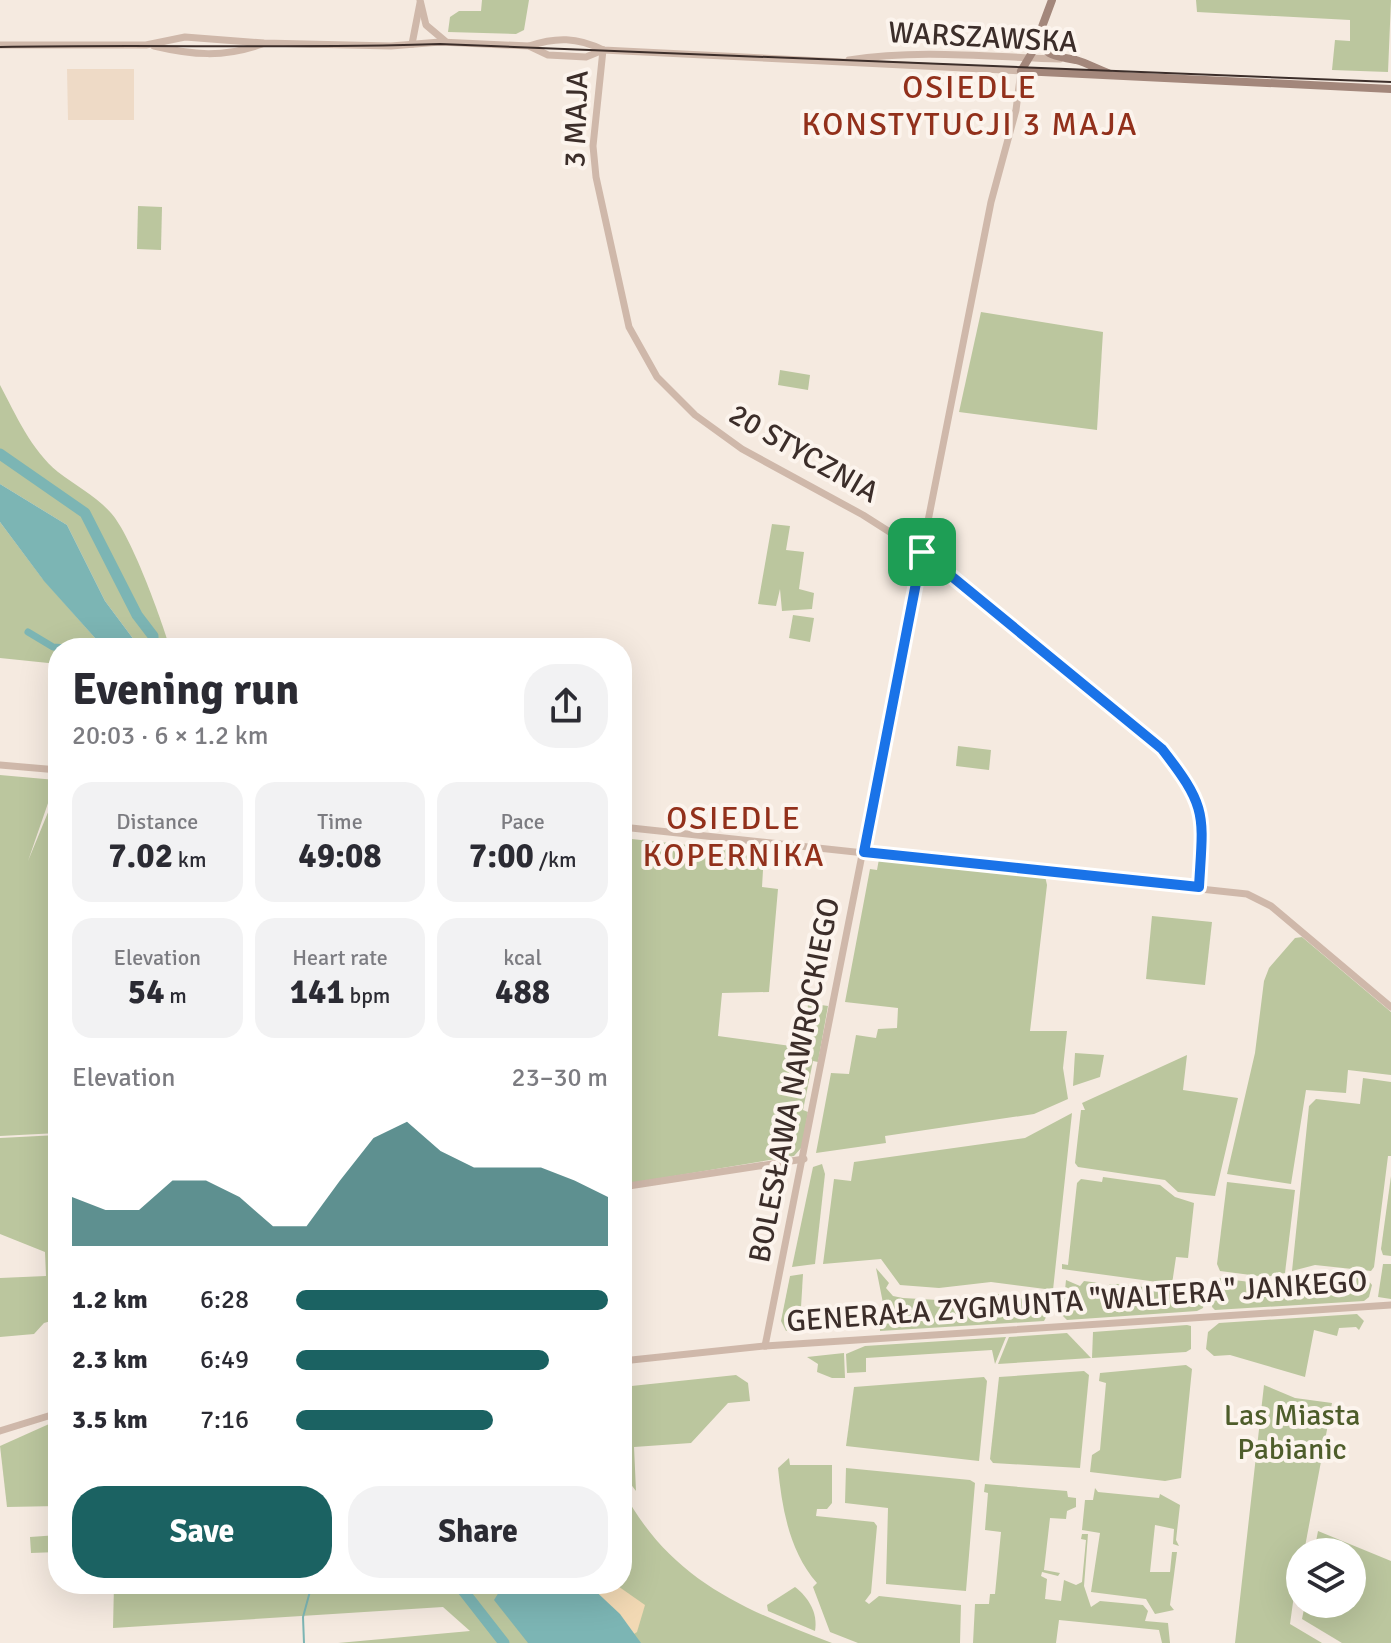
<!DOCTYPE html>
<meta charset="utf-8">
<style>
:root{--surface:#fff;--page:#f2f2f3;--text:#2b2b33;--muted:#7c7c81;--accent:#1b6262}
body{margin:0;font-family:Signika,sans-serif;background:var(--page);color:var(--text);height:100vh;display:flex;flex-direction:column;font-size:30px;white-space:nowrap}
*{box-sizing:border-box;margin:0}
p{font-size:26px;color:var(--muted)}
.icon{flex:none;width:44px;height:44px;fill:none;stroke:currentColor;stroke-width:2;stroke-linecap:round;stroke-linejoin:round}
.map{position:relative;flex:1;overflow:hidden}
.details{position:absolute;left:48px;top:638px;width:584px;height:956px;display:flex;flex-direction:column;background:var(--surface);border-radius:32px;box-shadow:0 8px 32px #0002}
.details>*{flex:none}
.fabs{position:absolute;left:1286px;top:1538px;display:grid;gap:16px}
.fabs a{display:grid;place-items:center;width:80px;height:80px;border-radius:50%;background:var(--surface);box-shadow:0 8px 32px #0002;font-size:40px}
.pin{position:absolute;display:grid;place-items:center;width:68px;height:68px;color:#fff;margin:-34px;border-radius:16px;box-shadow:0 4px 12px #0006}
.round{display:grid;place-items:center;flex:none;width:84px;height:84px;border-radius:32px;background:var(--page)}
.summary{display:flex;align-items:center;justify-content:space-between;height:136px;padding:0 24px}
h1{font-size:44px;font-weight:700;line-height:60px}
.stats{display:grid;grid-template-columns:repeat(3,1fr);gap:12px;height:136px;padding:8px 24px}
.stats div{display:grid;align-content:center;border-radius:20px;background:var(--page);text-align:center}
.stats b{font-size:34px;font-weight:700}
.stats small{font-size:22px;font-weight:400}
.stats p{font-size:22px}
.chart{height:224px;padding:16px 24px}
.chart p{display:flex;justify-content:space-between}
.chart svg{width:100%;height:144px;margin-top:8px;fill:var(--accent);opacity:.7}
.button{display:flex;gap:16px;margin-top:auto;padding:16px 24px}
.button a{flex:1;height:92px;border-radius:32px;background:var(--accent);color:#fff;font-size:32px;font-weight:700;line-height:92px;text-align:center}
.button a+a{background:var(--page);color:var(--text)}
ul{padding:0 24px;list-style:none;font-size:26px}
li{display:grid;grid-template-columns:128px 96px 1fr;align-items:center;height:60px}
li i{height:20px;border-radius:10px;background:var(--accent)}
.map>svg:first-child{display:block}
</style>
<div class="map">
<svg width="1391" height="1643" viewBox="0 0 1391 1643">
<rect width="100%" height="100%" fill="#f5eae0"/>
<g fill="#bbc69e">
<polygon points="482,0 529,0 524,30 516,34 448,32 450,17 459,11 481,11"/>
<polygon points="1196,0 1391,0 1388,72 1332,70 1335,40 1350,41 1350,20 1197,12"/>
<polygon points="138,206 162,207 161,250 137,249"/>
<polygon points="981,312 1103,332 1097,430 959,412"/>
<polygon points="780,370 810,375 808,390 778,385"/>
<path d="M0,385C16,415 31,450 58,472C76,486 96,496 111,513C131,535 161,618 170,648H140L105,601L67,525L0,484Z"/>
<polygon points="0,522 42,578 104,648 58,648 58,664 0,658"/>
<polygon points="772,524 790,526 786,550 804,552 799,589 814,593 812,609 782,611 780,589 776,606 758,604"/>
<polygon points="793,615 814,618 810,642 789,638"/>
<polygon points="958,746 991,750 989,770 956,766"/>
<polygon points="0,775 56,780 28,861 58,788 58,1133 0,1136"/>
<polygon points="622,838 764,853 762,887 778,889 769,992 722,993 718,1036 805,1048 808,1003 828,1006 818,1062 813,1061 803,1110 808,1112 802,1147 794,1156 632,1183 631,1179 622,1180"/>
<polygon points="879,859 1045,876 1047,885 1030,1031 1067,1031 1063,1068 1068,1099 1034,1114 885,1136 886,1143 816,1153 831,1073 849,1074 856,1035 876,1038 878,1029 897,1028 898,1008 845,1002 870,869 877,870"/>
<polygon points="1152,916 1212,922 1205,985 1146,979"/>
<polygon points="1302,937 1391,1012 1391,1075 1348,1070 1346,1093 1306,1090 1291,1184 1227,1174 1255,1053 1264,981 1269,968 1295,938"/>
<polygon points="1075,1053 1104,1055 1100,1077 1073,1086"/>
<polygon points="1187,1055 1183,1090 1238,1098 1215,1196 1178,1192 1165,1180 1078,1167 1075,1163 1081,1110 1085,1110 1082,1103"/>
<polygon points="1363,1078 1391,1082 1391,1156 1388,1156 1374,1267 1371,1271 1315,1265 1292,1271 1309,1106 1316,1099 1360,1104"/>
<polygon points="1072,1113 1053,1290 991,1282 939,1288 900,1285 881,1259 823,1264 834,1179 851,1181 854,1162 1025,1138"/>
<polygon points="58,1135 58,1319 44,1323 34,1334 0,1337 0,1278 46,1276 45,1252 0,1234 0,1138"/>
<polygon points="822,1164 825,1174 815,1264 792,1267 813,1167"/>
<polygon points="1391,1176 1391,1256 1383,1255 1381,1249"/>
<polygon points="1103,1177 1160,1185 1175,1197 1194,1203 1188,1258 1176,1257 1172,1284 1062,1269 1062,1264 1068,1265 1077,1183 1081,1179 1102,1182"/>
<polygon points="1227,1182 1295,1190 1285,1273 1266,1277 1220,1271 1217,1264"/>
<polygon points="1383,1264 1391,1264 1391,1299 1378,1297"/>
<polygon points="876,1268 889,1283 886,1288 893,1296 903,1298 973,1302 974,1297 998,1294 1035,1301 1036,1295 1048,1298 1052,1306 1044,1321 880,1331 880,1319 886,1318"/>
<polygon points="1316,1273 1367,1279 1372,1285 1369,1297 1364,1301 1215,1310 1212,1307 1215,1281 1218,1278 1273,1285"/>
<polygon points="803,1274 800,1324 786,1331 781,1321 790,1276"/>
<polygon points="1066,1280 1080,1286 1084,1281 1099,1283 1106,1289 1110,1284 1119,1284 1193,1293 1204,1301 1203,1308 1197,1311 1067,1320 1057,1310 1059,1289 1065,1290"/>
<polygon points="1357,1314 1364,1321 1359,1330 1356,1327 1339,1328 1337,1336 1314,1330 1305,1377 1230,1355 1214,1356 1206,1349 1208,1332 1219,1323"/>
<polygon points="1187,1325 1191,1326 1191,1349 1186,1352 1092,1358 1093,1332"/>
<polygon points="1067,1333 1091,1358 998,1364 1009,1337"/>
<polygon points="1006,1337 995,1364 992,1350 866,1358 866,1372 847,1373 846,1354 865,1346"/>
<polygon points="844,1353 845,1378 832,1378 817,1372 818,1364 807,1357"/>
<polygon points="1186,1365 1192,1369 1181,1478 1165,1481 1090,1472 1092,1455 1100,1450 1106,1383 1099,1381 1100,1373"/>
<polygon points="1084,1371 1089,1375 1080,1468 993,1463 990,1459 999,1377"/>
<polygon points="736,1375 748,1383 750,1401 728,1403 691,1443 634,1447 636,1491 622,1473 622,1387"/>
<polygon points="984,1377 987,1381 979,1461 846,1446 854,1387"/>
<polygon points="1264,1385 1295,1398 1332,1403 1304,1552 1300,1552 1290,1624 1322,1643 1235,1643"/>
<polygon points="58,1420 58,1506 7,1507 0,1446"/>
<path d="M789,1458L790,1465H832V1503L827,1509H817L816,1516L874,1522L877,1526L871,1593L865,1601L869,1604L879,1596L961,1605L960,1643H858L830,1632L813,1587L817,1583C789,1551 782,1508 778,1468Z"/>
<polygon points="846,1468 970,1480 975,1483 966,1591 886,1584 888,1508 845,1503"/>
<polygon points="985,1484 1067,1491 1068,1497 1076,1498 1076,1507 1067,1511 1066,1519 1050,1518 1044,1570 1060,1573 1058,1576 1042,1572 1041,1576 1047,1579 1045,1599 1061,1601 1064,1580 1076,1585 1082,1582 1086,1540 1081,1539 1082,1534 1088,1534 1084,1586 1091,1607 1100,1601 1143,1605 1148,1611 1145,1621 1168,1623 1170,1643 1162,1643 1159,1630 1059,1620 1056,1643 973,1643 975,1604 989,1604 990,1594 995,1594 1001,1532 985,1530 988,1493 984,1492"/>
<polygon points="1095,1488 1098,1492 1159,1498 1160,1494 1180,1505 1176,1540 1179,1546 1173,1544 1174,1529 1155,1525 1150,1572 1170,1572 1172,1552 1177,1552 1170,1605 1174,1610 1155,1614 1146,1599 1091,1592 1100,1533 1082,1530 1085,1500 1093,1500"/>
<path d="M622,1489C669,1579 742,1609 832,1643H338L470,1631L443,1607L113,1628L114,1584H622Z"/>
<polygon points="1318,1531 1391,1561 1391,1643 1342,1643 1302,1619 1305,1604 1352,1604 1352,1552 1314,1552"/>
<polygon points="58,1535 58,1552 31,1553 30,1537"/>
<path d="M795,1587C809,1598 818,1613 815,1631L768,1611L767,1605Z"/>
</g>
<polygon fill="#f2d9b4" points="588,1584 615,1584 645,1605 637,1632 634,1634"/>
<polygon fill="#eedac6" points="67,69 134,69 134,120 68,120"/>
<g fill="#7cb5b4">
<polygon points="0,484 67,525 105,601 140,648 104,648 44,581 0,522"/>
<polygon points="504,1584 588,1584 620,1614 641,1643 528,1643 494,1600"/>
</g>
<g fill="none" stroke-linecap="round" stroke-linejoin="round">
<polyline stroke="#7cb5b4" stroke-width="2" points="304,1643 303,1617 312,1584"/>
<g stroke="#7cb5b4" stroke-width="7">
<polyline points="28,632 53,647 68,648"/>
<polyline points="58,863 58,869"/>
</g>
<g stroke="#7cb5b4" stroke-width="11">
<polyline points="0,454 85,513 137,615 153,636 153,648"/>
<polyline points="458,1584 504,1643"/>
</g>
<g stroke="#cfb8aa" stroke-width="7">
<polyline points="420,0 426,25 445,41"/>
<polyline points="412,44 420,3"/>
<polyline points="0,45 146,45 185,37 264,43 391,46 440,42 529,46 548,55 586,57 603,50"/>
<path d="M154,46C192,55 224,58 262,44"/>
<path d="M529,46C556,37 577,37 603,50C743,58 882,65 1021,71L1016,110L991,202L765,1346"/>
<path d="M603,50L593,146L596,177L629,327L657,377L695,415L742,449L863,515L929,557L1152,737C1175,763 1201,794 1204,830C1205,848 1200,868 1199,887"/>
<path d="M849,60C919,49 989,57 1060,59"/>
<polyline points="0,765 58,770"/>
<polyline points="622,827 1247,894 1271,906 1391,1007"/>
<polyline points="622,1187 804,1159"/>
<polyline points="622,1361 765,1346 1391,1305"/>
<polyline points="0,1431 58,1413"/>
</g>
<g stroke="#a3877b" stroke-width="8">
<polyline points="1052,0 1033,51 1021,71 1391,89"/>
<path d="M1040,37C1043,58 1059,56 1076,60C1087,63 1097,69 1108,73"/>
</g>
<path stroke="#3c2e2a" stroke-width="2" d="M0,47C147,44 293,49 440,44L1391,82"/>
</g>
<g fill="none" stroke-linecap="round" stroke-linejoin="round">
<g stroke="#fff" stroke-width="16">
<path id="route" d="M922,552L1162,749C1209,809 1203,815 1199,887L864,852Z"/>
</g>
<use href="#route" stroke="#1a73e8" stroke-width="10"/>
</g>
<g text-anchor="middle" stroke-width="8" stroke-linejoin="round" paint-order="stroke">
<g font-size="30" fill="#3c2e2a" stroke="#fcf4ed">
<text transform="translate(983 37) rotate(3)" y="10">WARSZAWSKA</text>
<text transform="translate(576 119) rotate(-88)" y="10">3 MAJA</text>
<text transform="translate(804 453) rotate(30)" y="10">20 STYCZNIA</text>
<text transform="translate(794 1080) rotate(-79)" y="10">BOLESŁAWA NAWROCKIEGO</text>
<text transform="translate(1077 1301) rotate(-4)" y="10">GENERAŁA ZYGMUNTA "WALTERA" JANKEGO</text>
</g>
<g font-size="30" fill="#4e5d2b" stroke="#fcf4ed">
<text x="1292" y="1425">Las Miasta<tspan x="1292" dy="34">Pabianic</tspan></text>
</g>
<g font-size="32" letter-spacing="2" fill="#92301b" stroke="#fcf4ed">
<text x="970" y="98">OSIEDLE<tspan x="970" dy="37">KONSTYTUCJI 3 MAJA</tspan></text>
<text x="734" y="829">OSIEDLE<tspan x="734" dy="37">KOPERNIKA</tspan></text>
</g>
</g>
</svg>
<div class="fabs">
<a><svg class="icon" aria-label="layers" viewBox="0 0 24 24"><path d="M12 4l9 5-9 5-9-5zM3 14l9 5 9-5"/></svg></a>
</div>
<div class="pin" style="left:922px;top:552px;background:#1e9e55"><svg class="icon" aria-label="arrive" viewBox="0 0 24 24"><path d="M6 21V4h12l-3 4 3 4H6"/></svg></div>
<section class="details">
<div class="summary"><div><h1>Evening run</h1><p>20:03 · 6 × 1.2 km</p></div><a class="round"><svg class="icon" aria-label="share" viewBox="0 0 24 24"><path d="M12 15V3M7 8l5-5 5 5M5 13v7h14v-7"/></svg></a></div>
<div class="stats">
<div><p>Distance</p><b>7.02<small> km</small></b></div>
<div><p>Time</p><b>49:08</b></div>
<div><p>Pace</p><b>7:00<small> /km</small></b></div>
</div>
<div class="stats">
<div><p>Elevation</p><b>54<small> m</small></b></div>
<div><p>Heart rate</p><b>141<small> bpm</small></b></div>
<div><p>kcal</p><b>488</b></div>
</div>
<div class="chart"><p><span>Elevation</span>23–30 m</p>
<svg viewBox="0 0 160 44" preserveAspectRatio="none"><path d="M0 44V29L10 33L20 33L30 24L40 24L50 29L60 38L70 38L80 24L90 11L100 6L110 15L120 20L130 20L140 20L150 24L160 29V44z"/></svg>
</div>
<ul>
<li><b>1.2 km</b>6:28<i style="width:100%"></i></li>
<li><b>2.3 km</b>6:49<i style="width:81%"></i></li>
<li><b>3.5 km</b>7:16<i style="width:63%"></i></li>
</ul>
<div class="button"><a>Save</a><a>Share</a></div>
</section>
</div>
